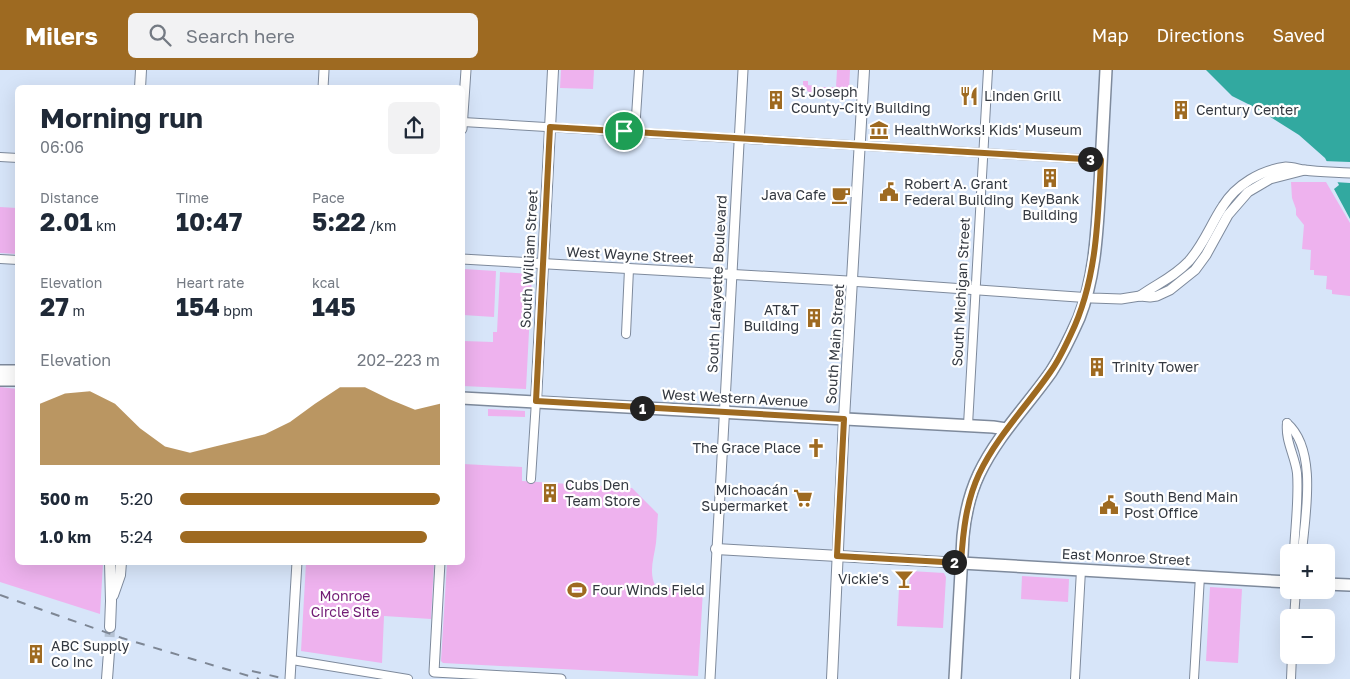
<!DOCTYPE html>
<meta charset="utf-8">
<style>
:root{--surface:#fff;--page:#f2f2f3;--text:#1f2937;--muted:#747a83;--accent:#9e6a21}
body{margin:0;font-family:"Golos Text",sans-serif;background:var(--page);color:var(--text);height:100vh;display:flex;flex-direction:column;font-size:19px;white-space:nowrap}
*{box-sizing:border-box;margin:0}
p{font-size:16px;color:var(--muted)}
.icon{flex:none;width:28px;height:28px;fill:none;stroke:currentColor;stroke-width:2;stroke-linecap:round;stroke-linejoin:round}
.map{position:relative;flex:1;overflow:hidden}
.details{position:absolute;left:15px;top:15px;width:450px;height:480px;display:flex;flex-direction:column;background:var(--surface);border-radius:8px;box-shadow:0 5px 20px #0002}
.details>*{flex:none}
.buttons{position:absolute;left:1280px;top:474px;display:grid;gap:10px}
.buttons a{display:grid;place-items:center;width:55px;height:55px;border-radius:8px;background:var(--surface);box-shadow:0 5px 20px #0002;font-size:25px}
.pin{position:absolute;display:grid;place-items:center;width:42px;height:42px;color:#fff;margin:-21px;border:2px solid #fff;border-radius:50%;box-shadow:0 1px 5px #0007}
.km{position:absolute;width:25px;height:25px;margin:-12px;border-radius:50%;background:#222;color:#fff;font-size:14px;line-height:25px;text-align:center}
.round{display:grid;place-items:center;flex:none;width:52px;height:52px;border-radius:8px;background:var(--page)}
.head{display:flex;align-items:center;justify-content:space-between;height:85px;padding:0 25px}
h1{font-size:28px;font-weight:700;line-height:38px}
.stats{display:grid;grid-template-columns:repeat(3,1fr);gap:8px;height:85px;padding:5px 25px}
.stats div{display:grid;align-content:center}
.stats b{font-size:25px;font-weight:700}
.stats small{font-size:14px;font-weight:400}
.stats p{font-size:14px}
.chart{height:140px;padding:10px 25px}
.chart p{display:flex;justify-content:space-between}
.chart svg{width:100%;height:90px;margin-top:5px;fill:var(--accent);opacity:.7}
ul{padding:0 25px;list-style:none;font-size:16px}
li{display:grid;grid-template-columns:80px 60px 1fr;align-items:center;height:38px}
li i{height:12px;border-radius:6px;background:var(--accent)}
header{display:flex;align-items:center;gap:30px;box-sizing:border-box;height:70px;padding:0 25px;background:var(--accent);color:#fff}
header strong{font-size:24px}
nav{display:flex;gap:28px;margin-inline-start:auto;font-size:18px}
.search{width:350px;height:45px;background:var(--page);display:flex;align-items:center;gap:12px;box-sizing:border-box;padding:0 18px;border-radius:8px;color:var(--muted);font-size:19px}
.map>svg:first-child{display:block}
</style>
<header>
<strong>Milers</strong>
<div class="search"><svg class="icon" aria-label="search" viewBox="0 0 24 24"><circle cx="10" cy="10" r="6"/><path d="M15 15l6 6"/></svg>Search here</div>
<nav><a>Map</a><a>Directions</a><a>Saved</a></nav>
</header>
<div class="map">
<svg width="1350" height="609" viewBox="0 0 1350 609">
<rect width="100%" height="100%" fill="#d7e5f9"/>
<g fill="#eeb2ee">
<polygon points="561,0 594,0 593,19 560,18"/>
<polygon points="837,0 850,0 849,21 825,20 822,24 810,23 803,17 803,11 808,11 808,15 815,16 816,17 836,17"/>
<polygon points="1291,112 1326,112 1350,153 1350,226 1332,224 1332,220 1326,219 1327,206 1314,205 1314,200 1310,200 1311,180 1302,179 1304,155 1296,145 1296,139 1292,128"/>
<polygon points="0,137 17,138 17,184 0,183"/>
<polygon points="463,199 496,201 494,247 463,245"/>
<polygon points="500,202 532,204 526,319 463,316 463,271 493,272 493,262 497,262"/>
<polygon points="0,317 17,319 18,492 103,493 100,544 0,512"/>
<polygon points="488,339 525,341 525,347 488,346"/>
<path d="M463,394L522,397V411L632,418L658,444C657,454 657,464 656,473C654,488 648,503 656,517L703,520L698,606L443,593L441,591L447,493L462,492Z"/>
<polygon points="306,493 434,493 431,549 384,546 382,593 301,581"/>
<polygon points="910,501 944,503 946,507 943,558 897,556 899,518 909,519"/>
<polygon points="1022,506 1069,509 1068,532 1021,529"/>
<polygon points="1210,517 1242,519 1238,593 1206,591"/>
</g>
<polygon fill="#32a9a0" points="1206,0 1350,0 1350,149 1334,119 1339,115 1325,88 1299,65 1256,38 1232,26"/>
<polygon fill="#d7e5f9" points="1323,91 1350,92 1350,113 1334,112"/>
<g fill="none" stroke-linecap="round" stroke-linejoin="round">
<polyline stroke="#b6c3d4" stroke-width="10" stroke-dasharray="10 5" stroke-linecap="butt" points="109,582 110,557"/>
<g stroke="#7e8a9c" stroke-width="10">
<g id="minor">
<polyline points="463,52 1101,90"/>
<polyline points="635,62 639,0"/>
<polyline points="0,87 18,88"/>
<polyline points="0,189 18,190"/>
<polyline points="626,264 629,199"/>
<path d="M1287,353C1318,380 1305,446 1302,482"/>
<path d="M1287,353C1285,371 1295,386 1297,403C1299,427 1295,458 1294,482"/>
<polyline points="968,355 988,0"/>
<polyline points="531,409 536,331"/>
<polyline points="1294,548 1296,520"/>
<polyline points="292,590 408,609"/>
<polyline points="1075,609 1081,500"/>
<polyline points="1194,609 1200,506"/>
<polyline points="1291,609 1292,585"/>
</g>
</g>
<g stroke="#7e8a9c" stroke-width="11">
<g id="tertiary">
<polyline points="323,18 324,0"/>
<polyline points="462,59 466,0"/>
<polyline points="462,189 865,212 1092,228 1121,229 1140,226 1150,227 1157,226 1170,220 1195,200 1206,185 1228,145 1248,122 1270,109 1305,100"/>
<path d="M1140,226C1158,213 1173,208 1189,191C1204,174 1211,154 1223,136C1236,115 1261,100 1286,97C1292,97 1298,99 1304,100C1319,102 1335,102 1350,103"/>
<polyline points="440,492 434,602 561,609"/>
<polyline points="290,609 297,492"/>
<polyline points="710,609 743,0"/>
</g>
</g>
<g stroke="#7e8a9c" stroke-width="12">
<g id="secondary">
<polyline points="140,18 141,0"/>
<polyline points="536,331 553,0"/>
<polyline points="716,479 961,493"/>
<polyline points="110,492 111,531 110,557"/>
<polyline points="113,525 120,505 121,492"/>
<polyline points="107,609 109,582"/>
<polyline points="832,609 844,349 864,0"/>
</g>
</g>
<g stroke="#7e8a9c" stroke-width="14">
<g id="primary">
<polyline points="0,301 18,301"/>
<polyline points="0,310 18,310"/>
<polyline points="462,328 993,357 1006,359"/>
<polyline points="961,493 1289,512"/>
<polyline points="1326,514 1350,515"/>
<path d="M955,609L963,466C965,445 970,423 979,404C997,366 1027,336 1051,302C1062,285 1071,266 1079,248C1096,205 1097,159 1100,114C1102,76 1104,38 1106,0"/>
</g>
</g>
<use href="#minor" stroke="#fff" stroke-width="8"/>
<use href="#tertiary" stroke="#fff" stroke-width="9"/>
<use href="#secondary" stroke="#fff" stroke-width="10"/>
<use href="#primary" stroke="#fff" stroke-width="11"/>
<g stroke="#7d8694" stroke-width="2" stroke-dasharray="9 9" stroke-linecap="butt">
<polyline points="0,525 122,568 259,609"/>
<polyline points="252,601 286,609"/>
</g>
</g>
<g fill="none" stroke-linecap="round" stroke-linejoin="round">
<g stroke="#fff" stroke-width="10">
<path id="route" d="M550,57L1101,90C1098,149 1097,210 1071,264C1065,277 1059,290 1051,301C1027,336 997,366 979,404C966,432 963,462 961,493L837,486L844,349L536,331Z"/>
</g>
<use href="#route" stroke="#9e6a21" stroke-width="6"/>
</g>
<defs>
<g id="restaurant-bare" transform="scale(1.5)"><path d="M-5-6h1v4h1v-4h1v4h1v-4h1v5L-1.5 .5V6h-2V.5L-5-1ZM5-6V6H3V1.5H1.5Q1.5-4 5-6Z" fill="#9e6a21" stroke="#fff" stroke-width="2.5" paint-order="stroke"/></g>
<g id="building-bare" transform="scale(1.5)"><path d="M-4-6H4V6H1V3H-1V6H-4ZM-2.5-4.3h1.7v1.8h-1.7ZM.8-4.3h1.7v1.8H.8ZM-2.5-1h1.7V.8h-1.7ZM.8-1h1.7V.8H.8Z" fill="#9e6a21" stroke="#fff" stroke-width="2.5" paint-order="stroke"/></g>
<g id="museum-bare" transform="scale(1.5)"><path d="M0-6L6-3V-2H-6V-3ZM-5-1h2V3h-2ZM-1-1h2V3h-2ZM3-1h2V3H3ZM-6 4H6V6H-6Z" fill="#9e6a21" stroke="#fff" stroke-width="2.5" paint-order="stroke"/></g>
<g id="civic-bare" transform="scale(1.5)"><path d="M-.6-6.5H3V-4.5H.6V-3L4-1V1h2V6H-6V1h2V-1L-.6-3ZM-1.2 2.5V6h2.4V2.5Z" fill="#9e6a21" stroke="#fff" stroke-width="2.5" paint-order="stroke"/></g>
<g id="cafe-bare" transform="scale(1.5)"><path d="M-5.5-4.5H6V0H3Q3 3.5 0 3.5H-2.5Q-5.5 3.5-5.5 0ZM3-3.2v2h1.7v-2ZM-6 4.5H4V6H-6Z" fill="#9e6a21" stroke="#fff" stroke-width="2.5" paint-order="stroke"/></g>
<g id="church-bare" transform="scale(1.5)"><path d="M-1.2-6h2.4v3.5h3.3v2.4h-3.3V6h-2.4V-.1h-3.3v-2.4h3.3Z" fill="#9e6a21" stroke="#fff" stroke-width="2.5" paint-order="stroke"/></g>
<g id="supermarket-bare" transform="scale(1.5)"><path d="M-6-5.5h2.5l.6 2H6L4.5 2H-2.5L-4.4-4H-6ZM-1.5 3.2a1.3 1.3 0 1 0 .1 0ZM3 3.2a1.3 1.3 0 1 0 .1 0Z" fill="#9e6a21" stroke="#fff" stroke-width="2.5" paint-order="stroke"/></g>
<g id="bar-bare" transform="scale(1.5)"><path d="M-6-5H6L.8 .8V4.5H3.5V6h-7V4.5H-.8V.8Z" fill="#9e6a21" stroke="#fff" stroke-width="2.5" paint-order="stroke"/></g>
<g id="stadium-bare" transform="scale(1.5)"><path d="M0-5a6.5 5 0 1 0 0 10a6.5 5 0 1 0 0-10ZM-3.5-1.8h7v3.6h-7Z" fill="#9e6a21" stroke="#fff" stroke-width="2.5" paint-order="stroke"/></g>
</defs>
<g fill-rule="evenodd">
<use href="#restaurant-bare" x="969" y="26"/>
<use href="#building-bare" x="776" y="30"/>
<use href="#building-bare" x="1181" y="40"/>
<use href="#museum-bare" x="879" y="60"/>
<use href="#building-bare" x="1050" y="108"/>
<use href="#civic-bare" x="889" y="122"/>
<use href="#cafe-bare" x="841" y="125"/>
<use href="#building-bare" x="814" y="248"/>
<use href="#building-bare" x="1097" y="297"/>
<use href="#church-bare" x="816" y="378"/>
<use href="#building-bare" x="550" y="423"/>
<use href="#supermarket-bare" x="803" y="428"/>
<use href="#civic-bare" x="1109" y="435"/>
<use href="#bar-bare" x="904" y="509"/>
<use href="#stadium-bare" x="577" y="520"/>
<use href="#building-bare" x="36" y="584"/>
</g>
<g text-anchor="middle" stroke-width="4.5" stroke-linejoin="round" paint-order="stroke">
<g font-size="14" fill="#343941" stroke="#fff" text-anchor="start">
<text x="791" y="27">St Joseph<tspan x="791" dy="16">County-City Building</tspan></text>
<text x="984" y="31">Linden Grill</text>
<text x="1196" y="45">Century Center</text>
<text x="894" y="65">HealthWorks! Kids' Museum</text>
<text x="904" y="119">Robert A. Grant<tspan x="904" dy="16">Federal Building</tspan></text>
<text x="826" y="130" text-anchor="end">Java Cafe</text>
<text x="1050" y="134" text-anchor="middle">KeyBank<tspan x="1050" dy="16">Building</tspan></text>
<text x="799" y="245" text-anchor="end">AT&amp;T<tspan x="799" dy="16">Building</tspan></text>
<text x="1112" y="302">Trinity Tower</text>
<text x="801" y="383" text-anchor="end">The Grace Place</text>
<text x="565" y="420">Cubs Den<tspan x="565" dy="16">Team Store</tspan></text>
<text x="788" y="425" text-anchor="end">Michoacán<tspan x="788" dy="16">Supermarket</tspan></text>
<text x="1124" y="432">South Bend Main<tspan x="1124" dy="16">Post Office</tspan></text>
<text x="889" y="514" text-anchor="end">Vickie's</text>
<text x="592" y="525">Four Winds Field</text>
<text x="51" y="581">ABC Supply<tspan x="51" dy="16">Co Inc</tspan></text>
</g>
<g font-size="14" fill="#343941" stroke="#fff">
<text transform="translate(630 185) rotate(3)" y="5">West Wayne Street</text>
<text transform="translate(529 189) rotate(-87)" y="5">South William Street</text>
<text transform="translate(717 214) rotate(-87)" y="5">South Lafayette Boulevard</text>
<text transform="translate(961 222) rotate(-87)" y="5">South Michigan Street</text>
<text transform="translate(835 274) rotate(-86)" y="5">South Main Street</text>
<text transform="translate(735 328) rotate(3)" y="5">West Western Avenue</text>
<text transform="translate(1126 487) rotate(3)" y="5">East Monroe Street</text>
</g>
<g font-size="14" fill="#711a74" stroke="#fff">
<text x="345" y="531">Monroe<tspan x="345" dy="16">Circle Site</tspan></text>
</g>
</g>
</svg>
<div class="buttons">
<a>+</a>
<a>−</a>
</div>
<div class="pin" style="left:624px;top:61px;background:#1e9e55"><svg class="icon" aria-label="arrive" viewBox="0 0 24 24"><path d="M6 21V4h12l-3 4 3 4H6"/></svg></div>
<b class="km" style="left:642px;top:338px">1</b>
<b class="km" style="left:954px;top:492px">2</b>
<b class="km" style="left:1090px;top:89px">3</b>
<section class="details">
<div class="head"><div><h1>Morning run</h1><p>06:06</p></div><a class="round"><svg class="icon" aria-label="share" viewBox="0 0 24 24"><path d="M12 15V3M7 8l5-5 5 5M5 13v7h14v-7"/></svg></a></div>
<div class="stats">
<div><p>Distance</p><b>2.01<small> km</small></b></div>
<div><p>Time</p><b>10:47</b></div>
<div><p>Pace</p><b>5:22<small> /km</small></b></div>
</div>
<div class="stats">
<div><p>Elevation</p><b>27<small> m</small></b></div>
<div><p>Heart rate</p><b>154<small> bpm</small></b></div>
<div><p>kcal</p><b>145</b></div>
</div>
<div class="chart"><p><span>Elevation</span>202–223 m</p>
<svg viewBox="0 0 160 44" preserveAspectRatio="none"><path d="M0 44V14L10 9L20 8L30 14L40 26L50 35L60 38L70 35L80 32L90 29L100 23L110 14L120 6L130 6L140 12L150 17L160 14V44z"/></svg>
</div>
<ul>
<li><b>500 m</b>5:20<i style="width:100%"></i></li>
<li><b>1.0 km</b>5:24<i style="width:95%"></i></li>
</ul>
</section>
</div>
